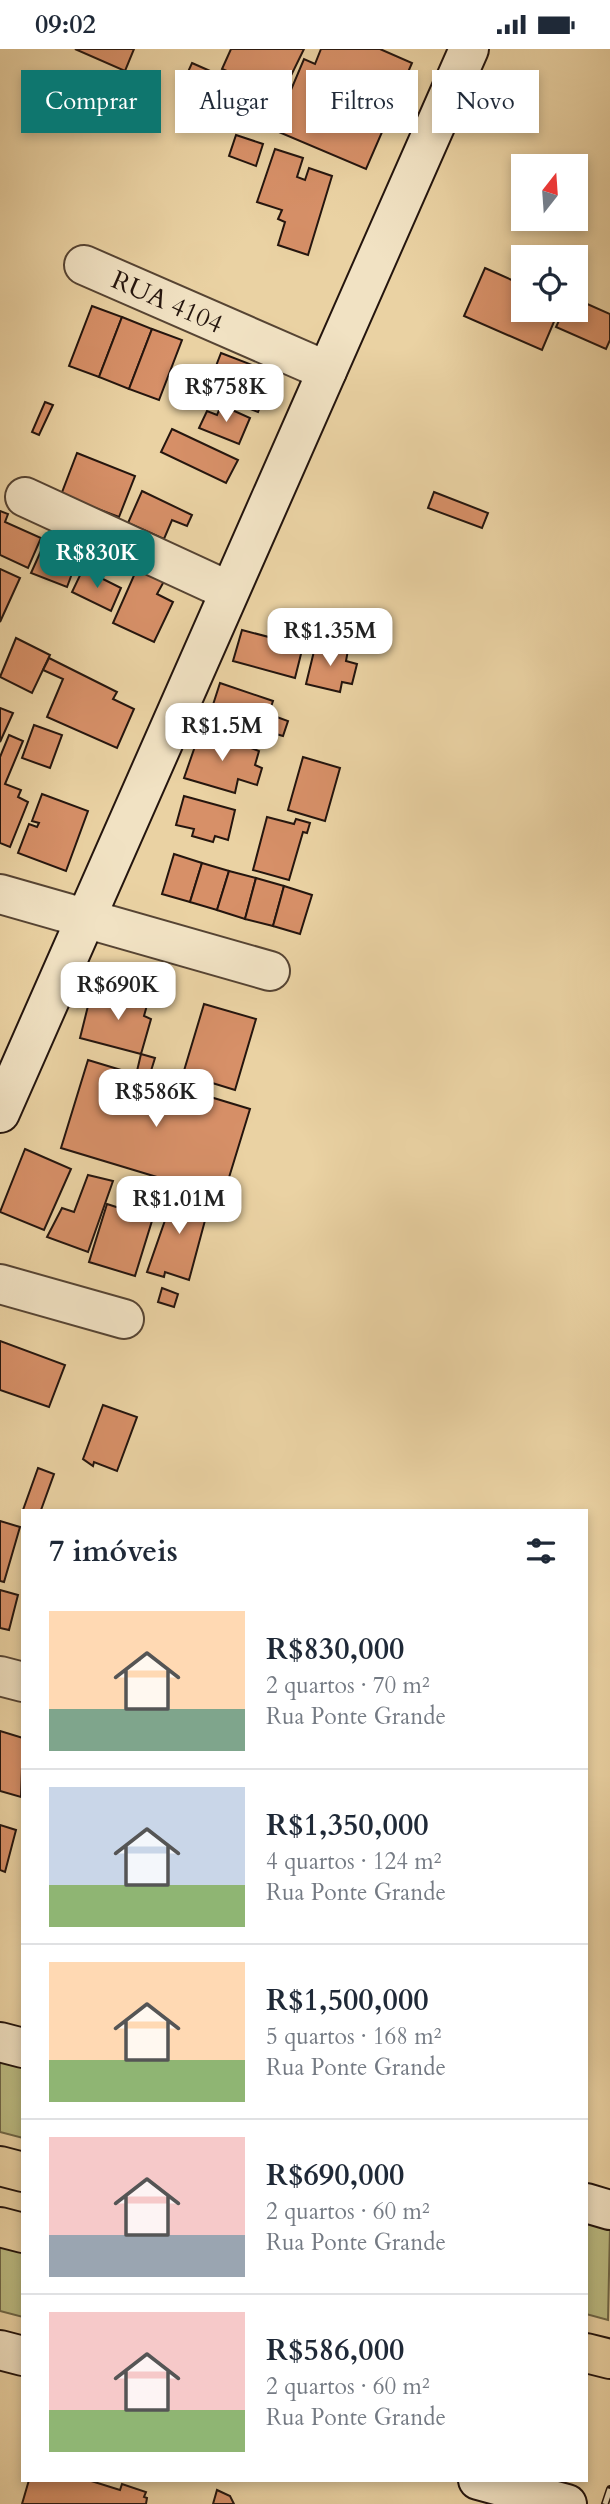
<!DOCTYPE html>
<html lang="pt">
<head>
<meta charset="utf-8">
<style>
	body { margin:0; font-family:Cardo,serif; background:#f2f2f3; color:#1f2937; height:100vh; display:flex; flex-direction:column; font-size:26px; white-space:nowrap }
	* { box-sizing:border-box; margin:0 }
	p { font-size:23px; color:#747a83 }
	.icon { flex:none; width:38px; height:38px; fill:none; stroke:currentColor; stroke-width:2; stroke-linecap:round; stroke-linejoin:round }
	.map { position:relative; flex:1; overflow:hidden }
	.drawer { position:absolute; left:21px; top:1460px; width:567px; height:973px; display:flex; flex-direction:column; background:#fff; border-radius:0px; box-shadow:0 4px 10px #0003 }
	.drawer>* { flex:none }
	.top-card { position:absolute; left:21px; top:21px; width:569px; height:63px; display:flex; gap:14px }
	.needle { width:46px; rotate:17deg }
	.fabs { position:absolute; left:511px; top:105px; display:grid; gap:14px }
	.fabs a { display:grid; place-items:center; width:77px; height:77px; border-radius:0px; background:#fff; box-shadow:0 4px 10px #0003; font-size:35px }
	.price { position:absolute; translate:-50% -60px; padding:0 16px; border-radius:14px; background:#fff; color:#222; font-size:23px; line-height:46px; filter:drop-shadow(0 2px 4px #0008) }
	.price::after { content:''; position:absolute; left:50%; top:42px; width:21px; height:16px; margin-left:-10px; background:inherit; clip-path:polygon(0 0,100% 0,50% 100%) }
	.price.current { background:#0f766e; color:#fff }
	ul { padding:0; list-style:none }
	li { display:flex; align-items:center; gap:21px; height:175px; padding:0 28px }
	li+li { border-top:2px solid #e0e1e3 }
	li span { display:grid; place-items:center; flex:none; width:196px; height:140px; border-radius:0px; color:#555 }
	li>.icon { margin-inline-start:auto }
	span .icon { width:84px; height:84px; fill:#fffc; stroke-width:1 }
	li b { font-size:30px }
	h2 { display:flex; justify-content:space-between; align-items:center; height:84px; padding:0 28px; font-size:30px }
	.chip { padding:0 24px; border-radius:0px; background:#fff; box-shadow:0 4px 10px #0003; font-size:24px; line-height:63px }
	.chip.current { background:#0f766e; color:#fff }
	.status { display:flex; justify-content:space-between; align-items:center; height:49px; padding:0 35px; background:#fff; direction:ltr }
	.status svg { height:19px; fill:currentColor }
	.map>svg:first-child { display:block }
	.green { fill:#bbbb82; stroke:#706848; stroke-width:2 }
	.building { fill:#d79068; stroke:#24150e; stroke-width:2 }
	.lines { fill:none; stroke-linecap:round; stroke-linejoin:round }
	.street-casing { stroke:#564433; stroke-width:42 }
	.secondary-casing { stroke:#24150e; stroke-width:42 }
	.highway-casing { stroke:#24150e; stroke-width:42 }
	.street { stroke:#f1e2c3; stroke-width:38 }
	.secondary { stroke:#f1e2c3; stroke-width:38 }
	.highway { stroke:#ead2a3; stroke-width:38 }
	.rail-casing { stroke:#24150e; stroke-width:8 }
	.rail { stroke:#f1e2c3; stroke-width:5; stroke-dasharray:16; stroke-linecap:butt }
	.labels { text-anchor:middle; stroke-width:5; stroke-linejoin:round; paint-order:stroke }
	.street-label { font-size:26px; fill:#24150e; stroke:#f1e2c3 }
</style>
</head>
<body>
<div class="status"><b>09:02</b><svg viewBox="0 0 49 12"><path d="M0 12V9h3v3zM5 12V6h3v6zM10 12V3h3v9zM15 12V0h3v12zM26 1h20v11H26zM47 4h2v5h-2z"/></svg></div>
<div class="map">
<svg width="610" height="2455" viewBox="0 0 610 2455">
	<rect width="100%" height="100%" fill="#ead2a3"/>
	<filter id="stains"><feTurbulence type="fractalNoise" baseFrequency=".00286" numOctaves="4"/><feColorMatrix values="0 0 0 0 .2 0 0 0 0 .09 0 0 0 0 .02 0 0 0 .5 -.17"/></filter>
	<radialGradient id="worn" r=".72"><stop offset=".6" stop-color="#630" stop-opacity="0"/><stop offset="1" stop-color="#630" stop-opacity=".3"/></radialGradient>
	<g class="green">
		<path d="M0 2012 23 2018V2089L0 2083Z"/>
		<path d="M586 2172 610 2179 608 2271 586 2265Z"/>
		<path d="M0 2196 23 2203V2268L0 2262Z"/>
	</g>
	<g class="building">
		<path d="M75 0H134L125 22Z"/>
		<path d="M231 0H304L282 45 222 20Z"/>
		<path d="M321 0H380L412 14 366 120 274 81 304 10 315 15Z"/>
		<path d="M192 14 233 32 227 45 240 50 232 68 178 45Z"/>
		<path d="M236 86 263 95 256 117 229 107Z"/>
		<path d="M275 100 303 109 297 128 305 131 309 119 332 127 308 206 278 196 285 173 278 170 282 161 257 153Z"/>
		<path d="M485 219 523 236V261H559L542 301 464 267Z"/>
		<path d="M576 250 610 265V291L606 300 556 278 564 261H576Z"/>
		<path d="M92 257 122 268 99 328 69 317Z"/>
		<path d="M122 268 152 280 129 340 99 328Z"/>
		<path d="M152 280 182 291 159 351 129 340Z"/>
		<path d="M221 304 273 324 258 363 206 343Z"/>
		<path d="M45 353 53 356 39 386 32 383Z"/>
		<path d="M221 356 250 369 239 395 199 379 207 362 217 366Z"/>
		<path d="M172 380 238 411 226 434 161 403Z"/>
		<path d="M77 404 135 427 119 468 61 446Z"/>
		<path d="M142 442 192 466 187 477 172 471 164 490 128 474Z"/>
		<path d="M434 443 488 464 482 479 428 459Z"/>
		<path d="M0 462 8 465 5 473 41 489 28 519 0 506Z"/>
		<path d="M49 484 60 489 62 485 83 495 67 538 31 524Z"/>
		<path d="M134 512 168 525 157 545 173 553 154 593 113 574 136 522 131 519Z"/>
		<path d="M0 520 20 529 0 573Z"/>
		<path d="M83 520 121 539 111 562 72 543Z"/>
		<path d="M242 581 303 597 295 629 233 612Z"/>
		<path d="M16 589 50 606 32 644 0 628Z"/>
		<path d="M316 594 348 601 346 612 357 615 352 635 342 633 340 643 306 635Z"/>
		<path d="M49 609 117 643 113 650 134 660 117 699 47 668 63 630 43 621Z"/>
		<path d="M220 634 273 652 263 682 210 665Z"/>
		<path d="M0 659 13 664 0 693Z"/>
		<path d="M274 667 288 672 283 687 269 683Z"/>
		<path d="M34 676 62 686 50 719 22 709Z"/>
		<path d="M201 680 259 702 255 716 262 719 257 736 238 730 235 744 184 729Z"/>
		<path d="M9 686 23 692 5 735 21 741 18 748 28 753 10 798 0 794V708Z"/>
		<path d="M303 708 340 719 325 772 288 761Z"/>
		<path d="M42 745 88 762 66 822 18 804 29 775 37 778 39 774 32 772Z"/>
		<path d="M184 747 235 761 228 791 215 787 213 793 192 787 194 780 176 776Z"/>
		<path d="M267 768 294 775 296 770 310 774 307 784 303 783 289 831 253 821Z"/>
		<path d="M174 805 202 814 190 853 162 845Z"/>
		<path d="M202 814 229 822 217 861 190 853Z"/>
		<path d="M229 822 256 829 245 870 217 861Z"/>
		<path d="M256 829 284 837 273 877 245 870Z"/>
		<path d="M284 837 312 846 300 885 273 877Z"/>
		<path d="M109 939 149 949 144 967 151 970 141 1005 80 989 89 953 105 957Z"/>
		<path d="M204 955 256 970 235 1041 183 1025Z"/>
		<path d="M141 1005 155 1009 150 1025 137 1022Z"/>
		<path d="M88 1011 250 1060 223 1148 61 1099Z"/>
		<path d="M25 1100 71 1120 44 1181 0 1163Z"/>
		<path d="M88 1126 113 1132 88 1203 47 1188 62 1159 74 1163Z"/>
		<path d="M171 1138 198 1146 194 1160 207 1164 189 1231 165 1223 164 1228 147 1223 170 1157 166 1155Z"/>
		<path d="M107 1155 141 1166 144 1158 155 1162 135 1227 89 1213Z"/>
		<path d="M162 1239 178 1245 174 1258 158 1253Z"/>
		<path d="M0 1292 65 1316 49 1358 0 1341Z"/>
		<path d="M103 1356 137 1368 117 1422 94 1413 93 1417 83 1410Z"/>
		<path d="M38 1419 54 1425 41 1461H23Z"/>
		<path d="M0 1472 20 1478 4 1533 0 1532Z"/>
		<path d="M0 1541 18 1546 9 1581 0 1579Z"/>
		<path d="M0 1682 23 1689 21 1748 0 1742Z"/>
		<path d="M0 1776 16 1781 5 1823 0 1821Z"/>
		<path d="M29 2431H88L120 2441 122 2435 146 2443 144 2448 147 2449 146 2455H22Z"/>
		<path d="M217 2441 230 2447 234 2455H213Z"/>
	</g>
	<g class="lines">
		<defs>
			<g id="street">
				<path id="s1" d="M84 216 327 322"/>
				<path d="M25 448 229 542"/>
				<path d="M0 845 270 922"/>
				<path d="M0 1235 124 1270"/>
				<path d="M0 1627 23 1633"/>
			</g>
			<g id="secondary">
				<path d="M0 1064 469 0"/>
				<path d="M0 1993 23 1999"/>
				<path d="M586 2154 610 2161"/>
				<path d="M0 2301 23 2307"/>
				<path d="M478 2431 567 2455"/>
			</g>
			<g id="highway">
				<path d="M0 2117 23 2123"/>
				<path d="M0 2178 23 2184"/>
				<path d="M586 2304 610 2310"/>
			</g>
		</defs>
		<use href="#street" class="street-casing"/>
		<use href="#secondary" class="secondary-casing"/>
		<use href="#highway" class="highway-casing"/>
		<use href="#street" class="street"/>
		<use href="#secondary" class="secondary"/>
		<use href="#highway" class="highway"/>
		<defs>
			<path id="rail" d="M605 2455 610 2440"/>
		</defs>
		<use href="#rail" class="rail-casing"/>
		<use href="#rail" class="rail"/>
	</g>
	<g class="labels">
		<g class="street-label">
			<text dy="9" stroke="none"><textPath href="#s1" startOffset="91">RUA 4104</textPath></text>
		</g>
	</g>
	<rect width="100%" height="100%" filter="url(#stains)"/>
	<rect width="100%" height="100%" fill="url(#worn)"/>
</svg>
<div class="fabs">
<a><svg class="needle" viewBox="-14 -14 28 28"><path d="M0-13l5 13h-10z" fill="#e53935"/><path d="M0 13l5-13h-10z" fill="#747a83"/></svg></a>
<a><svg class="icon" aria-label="locate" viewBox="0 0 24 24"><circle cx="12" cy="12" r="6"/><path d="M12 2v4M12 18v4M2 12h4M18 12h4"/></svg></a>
</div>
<b class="price" style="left:226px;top:375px">R$758K</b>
<b class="price current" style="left:97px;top:541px">R$830K</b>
<b class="price" style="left:330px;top:619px">R$1.35M</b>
<b class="price" style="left:222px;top:714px">R$1.5M</b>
<b class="price" style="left:118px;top:973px">R$690K</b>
<b class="price" style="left:156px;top:1080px">R$586K</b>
<b class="price" style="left:179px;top:1187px">R$1.01M</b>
<div class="top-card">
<a class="chip current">Comprar</a>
<a class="chip">Alugar</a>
<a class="chip">Filtros</a>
<a class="chip">Novo</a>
</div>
<section class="drawer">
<h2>7 imóveis<svg class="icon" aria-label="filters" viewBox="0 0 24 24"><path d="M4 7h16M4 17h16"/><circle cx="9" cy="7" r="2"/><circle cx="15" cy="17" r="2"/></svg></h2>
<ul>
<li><span style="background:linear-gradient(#ffd9b3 70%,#7fa58c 0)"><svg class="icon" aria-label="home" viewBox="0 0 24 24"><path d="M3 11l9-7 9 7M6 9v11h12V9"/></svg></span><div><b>R$830,000</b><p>2 quartos · 70 m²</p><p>Rua Ponte Grande</p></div></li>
<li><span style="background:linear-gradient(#c9d6e8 70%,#8fb573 0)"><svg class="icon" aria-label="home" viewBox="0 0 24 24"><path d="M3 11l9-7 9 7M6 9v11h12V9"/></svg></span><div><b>R$1,350,000</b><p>4 quartos · 124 m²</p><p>Rua Ponte Grande</p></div></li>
<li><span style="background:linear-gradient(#ffd9b3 70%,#8fb573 0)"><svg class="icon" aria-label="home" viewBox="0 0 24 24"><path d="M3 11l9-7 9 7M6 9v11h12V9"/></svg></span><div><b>R$1,500,000</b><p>5 quartos · 168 m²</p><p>Rua Ponte Grande</p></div></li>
<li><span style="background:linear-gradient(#f6c9c9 70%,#9aa5b1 0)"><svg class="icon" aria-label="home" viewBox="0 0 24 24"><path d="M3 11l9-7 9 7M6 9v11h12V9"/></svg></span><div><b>R$690,000</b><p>2 quartos · 60 m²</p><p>Rua Ponte Grande</p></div></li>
<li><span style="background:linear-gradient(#f6c9c9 70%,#8fb573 0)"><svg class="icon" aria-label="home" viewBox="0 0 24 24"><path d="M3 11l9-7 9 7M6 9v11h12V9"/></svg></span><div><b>R$586,000</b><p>2 quartos · 60 m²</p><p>Rua Ponte Grande</p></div></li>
</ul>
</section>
</div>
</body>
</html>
